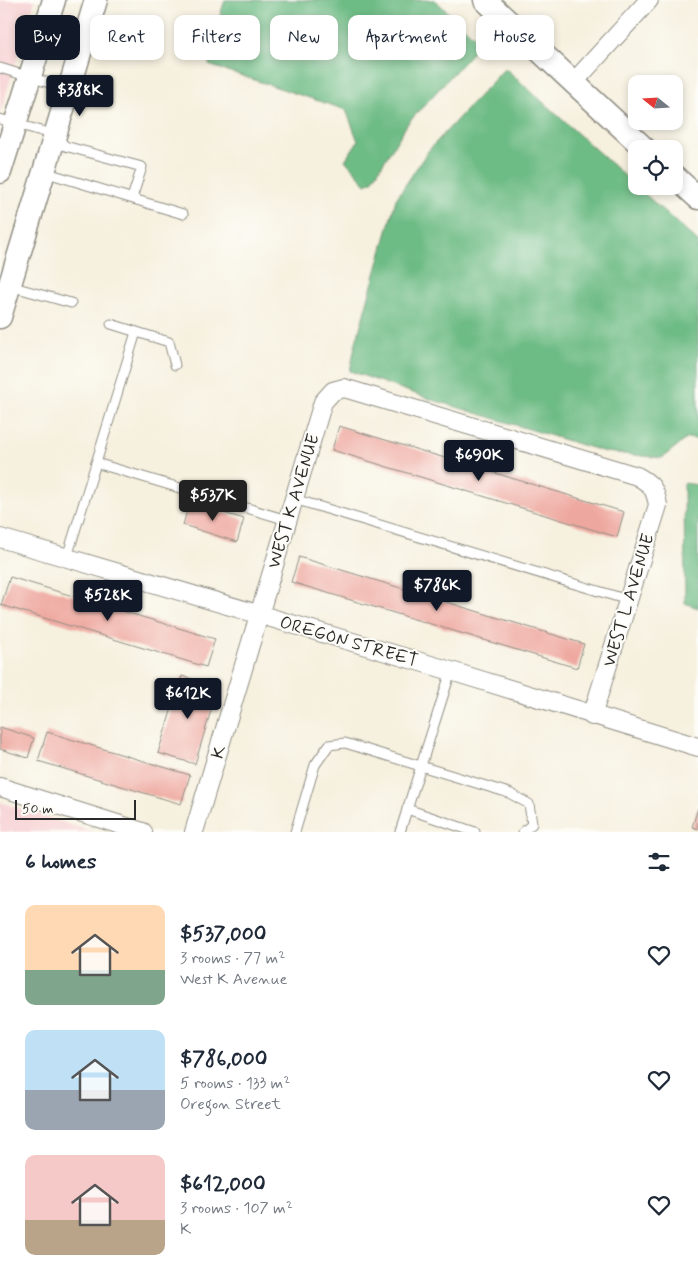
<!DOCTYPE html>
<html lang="en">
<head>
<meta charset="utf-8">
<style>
	body { margin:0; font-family:Mynerve,sans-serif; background:#f6f6f7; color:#1f2937; height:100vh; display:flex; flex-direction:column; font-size:19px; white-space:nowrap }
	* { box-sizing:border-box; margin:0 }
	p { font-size:16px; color:#747a83 }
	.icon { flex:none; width:28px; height:28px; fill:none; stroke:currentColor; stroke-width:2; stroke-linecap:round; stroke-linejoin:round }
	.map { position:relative; height:832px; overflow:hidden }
	.drawer { display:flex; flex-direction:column; background:#fff; flex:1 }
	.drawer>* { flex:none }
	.banner { position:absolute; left:15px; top:15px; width:669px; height:45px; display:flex; gap:10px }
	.needle { width:32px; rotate:288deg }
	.fabs { position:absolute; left:628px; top:75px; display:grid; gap:10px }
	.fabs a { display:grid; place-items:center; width:55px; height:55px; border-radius:10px; background:#fff; box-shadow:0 2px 8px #0003; font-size:25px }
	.scale { position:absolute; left:15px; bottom:12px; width:121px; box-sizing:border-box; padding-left:5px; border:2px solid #2b2b2b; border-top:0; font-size:14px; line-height:18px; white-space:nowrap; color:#2b2b2b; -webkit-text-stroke:4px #fdfcf7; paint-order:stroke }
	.price { position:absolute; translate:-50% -42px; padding:0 11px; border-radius:5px; background:#111827; color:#fff; font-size:16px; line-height:32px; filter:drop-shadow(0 1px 2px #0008) }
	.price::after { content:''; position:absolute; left:50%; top:30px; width:15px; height:11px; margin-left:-8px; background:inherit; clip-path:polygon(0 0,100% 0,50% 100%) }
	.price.selected { background:#222; color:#fff }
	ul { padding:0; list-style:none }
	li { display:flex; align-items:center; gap:15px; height:125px; padding:0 25px }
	li span { display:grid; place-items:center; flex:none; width:140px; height:100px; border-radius:10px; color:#555 }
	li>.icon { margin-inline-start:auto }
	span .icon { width:60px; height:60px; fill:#fffc; stroke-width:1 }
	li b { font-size:21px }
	h2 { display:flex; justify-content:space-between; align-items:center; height:60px; padding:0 25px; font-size:21px }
	.chip { padding:0 18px; border-radius:10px; background:#fff; box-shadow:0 2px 8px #0003; font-size:18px; line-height:45px }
	.chip.selected { background:#111827; color:#fff }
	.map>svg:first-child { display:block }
	.built { fill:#f7cfd2 }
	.forest { fill:#6ebc85; stroke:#4c7458 }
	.building { fill:#eea79f }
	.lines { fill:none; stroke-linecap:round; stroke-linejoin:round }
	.service-casing { stroke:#908e84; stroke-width:11 }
	.minor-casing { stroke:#908e84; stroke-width:20 }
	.tertiary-casing { stroke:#908e84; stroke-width:25 }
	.service { stroke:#fff; stroke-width:9 }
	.minor { stroke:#fff; stroke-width:18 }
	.tertiary { stroke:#fff; stroke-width:22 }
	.labels { text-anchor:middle; stroke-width:4; stroke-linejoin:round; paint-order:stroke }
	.street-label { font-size:18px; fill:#2b2b2b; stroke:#fdfcf7 }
</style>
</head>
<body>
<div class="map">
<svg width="698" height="832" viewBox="0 0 698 832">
	<rect width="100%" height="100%" fill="#fdfcf7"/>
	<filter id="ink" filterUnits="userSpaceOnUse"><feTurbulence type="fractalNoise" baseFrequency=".02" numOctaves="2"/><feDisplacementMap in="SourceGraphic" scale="10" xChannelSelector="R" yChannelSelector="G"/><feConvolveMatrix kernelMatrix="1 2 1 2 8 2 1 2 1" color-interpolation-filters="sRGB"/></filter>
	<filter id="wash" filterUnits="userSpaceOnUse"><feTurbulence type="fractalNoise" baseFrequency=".0096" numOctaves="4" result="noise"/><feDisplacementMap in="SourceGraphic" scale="20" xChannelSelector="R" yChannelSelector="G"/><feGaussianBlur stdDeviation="1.12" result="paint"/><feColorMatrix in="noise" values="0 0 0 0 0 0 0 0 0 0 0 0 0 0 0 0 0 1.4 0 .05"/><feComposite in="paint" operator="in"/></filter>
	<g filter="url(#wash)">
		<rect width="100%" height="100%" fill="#f6f0de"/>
		<g class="built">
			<path d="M0 0H35L0 114Z"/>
			<path d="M0 802 93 832H0Z"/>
		</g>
		<g class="forest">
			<path d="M225 0H435L481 43 408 123 372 181 366 184 345 160 358 141 346 110 209 65 210 46Z"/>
			<path d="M505 68 698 242V439L687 438 662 458 605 452 433 400 350 371 355 346 396 199 428 151Z"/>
			<path d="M684 483 698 485V608L685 603Z"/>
		</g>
		<g id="blocks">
			<g class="building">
				<path d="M339 426 624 512 617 537 332 450Z"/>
				<path d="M189 503 244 519 237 542 183 525Z"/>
				<path d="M299 557 584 644 577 668 291 582Z"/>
				<path d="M10 577 215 639 206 667 1 605Z"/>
				<path d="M182 676 218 687 195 764 158 753Z"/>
				<path d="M0 727 34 738 28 758 0 749Z"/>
				<path d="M47 732 190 775 181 804 38 761Z"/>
				<path d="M698 808V829L692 827Z"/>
			</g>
		</g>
	</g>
	<g filter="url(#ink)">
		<use href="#blocks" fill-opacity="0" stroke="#908e84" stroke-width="1"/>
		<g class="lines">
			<defs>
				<g id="service">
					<path d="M0 68 69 89"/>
					<path d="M0 119 55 135 65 146 142 167 132 198"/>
					<path d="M44 172 183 214"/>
					<path d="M10 286 71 303"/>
					<path d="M111 324 169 342 175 365"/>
					<path d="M96 463 136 332"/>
					<path d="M294 499 628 600"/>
					<path d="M67 557 96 463 287 520"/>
					<path d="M407 809 475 832"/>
					<path d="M295 832 315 765 329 745 345 743 509 793 529 804 532 824 523 832"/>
					<path d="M400 832 451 671"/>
				</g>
				<g id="minor">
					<path d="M574 82 649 0"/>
					<path d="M0 538 451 671 698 747"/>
					<path d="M0 787 143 832"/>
					<path d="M194 832 323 402 333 391 344 388 637 476C651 484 655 488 658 505L592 716"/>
				</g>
				<g id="tertiary">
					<path d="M485 0 645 149"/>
					<path d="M0 172 54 0"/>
					<path d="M674 176 698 198"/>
					<path d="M0 317 96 0"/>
				</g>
			</defs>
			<use href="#service" class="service-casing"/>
			<use href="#minor" class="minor-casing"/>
			<use href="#tertiary" class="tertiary-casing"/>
			<use href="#service" class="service"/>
			<use href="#minor" class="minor"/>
			<use href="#tertiary" class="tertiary"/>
		</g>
	</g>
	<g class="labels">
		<g class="street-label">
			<text transform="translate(293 501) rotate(-73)" y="6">WEST K AVENUE</text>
			<text transform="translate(628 600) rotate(-73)" y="6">WEST L AVENUE</text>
			<text transform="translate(349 641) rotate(16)" y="6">OREGON STREET</text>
			<text transform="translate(218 752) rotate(-73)" y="6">K</text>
		</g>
	</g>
</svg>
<div class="fabs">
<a><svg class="needle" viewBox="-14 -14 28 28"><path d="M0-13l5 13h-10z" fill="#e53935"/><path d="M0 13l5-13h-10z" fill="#747a83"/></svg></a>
<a><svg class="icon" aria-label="locate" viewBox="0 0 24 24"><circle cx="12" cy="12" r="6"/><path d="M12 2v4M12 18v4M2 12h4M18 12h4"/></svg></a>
</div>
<div class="scale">50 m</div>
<b class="price" style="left:80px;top:117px">$388K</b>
<b class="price" style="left:479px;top:482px">$690K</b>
<b class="price selected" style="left:213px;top:522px">$537K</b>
<b class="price" style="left:437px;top:612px">$786K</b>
<b class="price" style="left:108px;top:622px">$528K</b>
<b class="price" style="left:188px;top:720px">$612K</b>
<div class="banner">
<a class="chip selected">Buy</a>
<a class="chip">Rent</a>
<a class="chip">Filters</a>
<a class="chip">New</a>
<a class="chip">Apartment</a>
<a class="chip">House</a>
</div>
</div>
<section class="drawer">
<h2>6 homes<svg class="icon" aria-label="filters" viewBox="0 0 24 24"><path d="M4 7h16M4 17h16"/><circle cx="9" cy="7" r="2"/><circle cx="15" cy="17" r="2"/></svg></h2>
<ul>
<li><span style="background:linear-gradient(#ffd9b3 65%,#7fa58c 0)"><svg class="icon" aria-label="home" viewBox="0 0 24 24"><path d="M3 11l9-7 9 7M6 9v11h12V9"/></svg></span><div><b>$537,000</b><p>3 rooms · 77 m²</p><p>West K Avenue</p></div><svg class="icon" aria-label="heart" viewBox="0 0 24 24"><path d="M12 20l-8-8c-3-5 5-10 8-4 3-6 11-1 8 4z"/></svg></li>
<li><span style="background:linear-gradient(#bfe0f5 60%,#9aa5b1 0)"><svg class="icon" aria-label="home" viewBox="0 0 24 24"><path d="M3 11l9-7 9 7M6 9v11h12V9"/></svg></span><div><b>$786,000</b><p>5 rooms · 133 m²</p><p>Oregon Street</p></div><svg class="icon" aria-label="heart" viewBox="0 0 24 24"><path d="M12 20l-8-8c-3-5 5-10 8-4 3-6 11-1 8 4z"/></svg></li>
<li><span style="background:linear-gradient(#f6c9c9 65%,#b9a48a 0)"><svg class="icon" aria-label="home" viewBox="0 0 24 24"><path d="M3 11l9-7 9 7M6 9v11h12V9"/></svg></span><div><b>$612,000</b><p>3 rooms · 107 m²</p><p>K</p></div><svg class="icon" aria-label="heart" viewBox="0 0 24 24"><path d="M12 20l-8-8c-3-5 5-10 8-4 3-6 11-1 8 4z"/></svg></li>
</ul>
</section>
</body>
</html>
